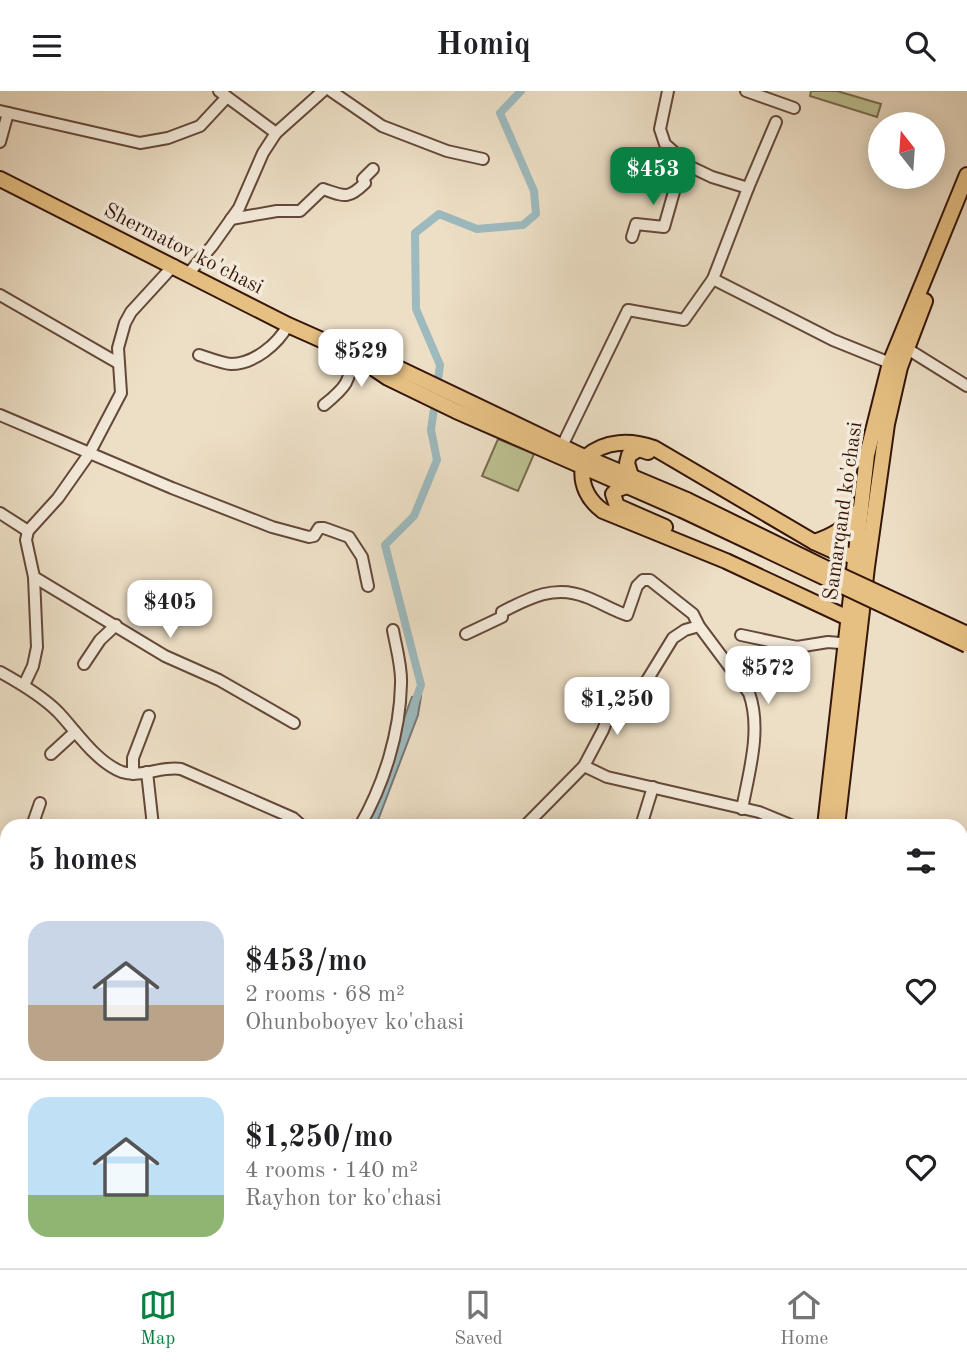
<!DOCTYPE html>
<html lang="en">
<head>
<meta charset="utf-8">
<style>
	body { margin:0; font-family:"Old Standard TT",serif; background:#f2f2f2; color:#202124; height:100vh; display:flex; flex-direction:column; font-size:26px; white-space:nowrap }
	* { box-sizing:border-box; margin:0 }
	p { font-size:23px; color:#757577 }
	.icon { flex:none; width:38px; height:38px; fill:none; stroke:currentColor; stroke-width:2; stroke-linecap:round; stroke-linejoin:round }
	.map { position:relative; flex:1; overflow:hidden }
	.sheet { position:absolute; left:0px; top:728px; width:968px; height:450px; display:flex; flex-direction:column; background:#fff; border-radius:21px 21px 0 0; box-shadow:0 4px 18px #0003 }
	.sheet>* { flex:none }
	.needle { width:46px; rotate:343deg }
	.tools { position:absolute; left:868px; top:21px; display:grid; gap:14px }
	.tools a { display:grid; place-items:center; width:77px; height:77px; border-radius:50%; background:#fff; box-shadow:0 4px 18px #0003; font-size:35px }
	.price { position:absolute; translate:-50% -60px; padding:0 16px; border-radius:14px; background:#fff; color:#222; font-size:23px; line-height:46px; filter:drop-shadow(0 2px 4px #0008) }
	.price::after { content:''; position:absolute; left:50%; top:42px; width:21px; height:16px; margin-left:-10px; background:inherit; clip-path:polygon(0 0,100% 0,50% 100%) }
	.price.selected { background:#0b8043; color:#fff }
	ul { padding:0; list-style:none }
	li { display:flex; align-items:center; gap:21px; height:175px; padding:0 28px }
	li+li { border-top:2px solid #e0e0e0 }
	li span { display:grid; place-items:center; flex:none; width:196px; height:140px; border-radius:21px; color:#555 }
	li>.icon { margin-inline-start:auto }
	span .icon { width:84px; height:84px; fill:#fffc; stroke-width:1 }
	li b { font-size:30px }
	h2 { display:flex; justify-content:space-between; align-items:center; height:84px; padding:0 28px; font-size:30px }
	header { display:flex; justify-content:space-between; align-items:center; height:91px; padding:0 28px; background:#fff; font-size:32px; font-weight:800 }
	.menu { display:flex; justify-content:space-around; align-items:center; height:98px; border-top:2px solid #e0e0e0; background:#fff; font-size:19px; color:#757577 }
	.menu a { display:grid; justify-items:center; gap:4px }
	.menu .selected { color:#0b8043 }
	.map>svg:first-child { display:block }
	.green { fill:#bcc192; stroke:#796c4e; stroke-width:2 }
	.water { fill:#9dbabe; stroke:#747876; stroke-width:2 }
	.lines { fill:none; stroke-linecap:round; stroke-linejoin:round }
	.canal { stroke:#9dbabe; stroke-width:8 }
	.minor-casing { stroke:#644839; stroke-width:14 }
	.major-casing { stroke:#36160a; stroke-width:18 }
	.minor { stroke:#f3eada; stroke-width:10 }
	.major { stroke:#e6c083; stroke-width:14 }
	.major-bridge-casing { stroke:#36160a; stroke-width:18; stroke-linecap:butt }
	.major-bridge { stroke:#e6c083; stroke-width:14 }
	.labels { text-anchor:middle; stroke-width:7; stroke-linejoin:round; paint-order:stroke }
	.street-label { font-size:21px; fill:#36160a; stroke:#f3eada }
</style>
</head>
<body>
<header><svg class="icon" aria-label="menu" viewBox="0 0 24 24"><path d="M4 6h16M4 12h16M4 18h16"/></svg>Homiq<svg class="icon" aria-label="search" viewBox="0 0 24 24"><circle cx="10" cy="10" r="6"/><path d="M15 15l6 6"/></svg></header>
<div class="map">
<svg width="967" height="1177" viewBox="0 0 967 1177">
	<rect width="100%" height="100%" fill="#eddfc6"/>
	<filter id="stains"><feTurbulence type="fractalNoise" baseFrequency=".00286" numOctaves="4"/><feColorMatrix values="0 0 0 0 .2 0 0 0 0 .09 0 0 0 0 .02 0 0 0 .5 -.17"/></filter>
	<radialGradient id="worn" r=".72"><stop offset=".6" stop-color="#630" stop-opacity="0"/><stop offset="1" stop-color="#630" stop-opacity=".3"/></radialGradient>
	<g class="green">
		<path d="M811 0H837L881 13 877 26 810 5Z"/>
		<path d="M498 348 534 363 518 400 482 385Z"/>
	</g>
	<path class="water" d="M421 605 418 624 378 729 374 735H364L412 606Z"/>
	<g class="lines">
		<g class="canal">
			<path d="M414 614 421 594 385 454 414 425 437 369 431 339 440 274 416 218 415 142 439 123 477 138 523 134 536 123 534 100 500 22 521 0"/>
			<path d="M0 1142 7 1132"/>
		</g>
		<defs>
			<g id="minor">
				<path d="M219 0 276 42"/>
				<path d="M331 0 382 35 447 60 483 68"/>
				<path d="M668 0 660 38 665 53 691 76 712 86 748 97 713 188"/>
				<path d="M746 0 794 17"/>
				<path d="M0 20 140 52 168 47 200 35 226 7"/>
				<path d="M0 51 8 22"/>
				<path d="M748 97 776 31"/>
				<path d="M231 128 277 120H300L323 98C344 105 348 109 365 92L363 88 373 78"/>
				<path d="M632 146 636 133 664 136 683 69"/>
				<path d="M188 183 212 155 239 117 263 62 276 42 323 0"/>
				<path d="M0 204 118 272"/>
				<path d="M906 257 967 295"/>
				<path d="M199 264C209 267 221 272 231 273 254 273 278 253 288 234"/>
				<path d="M324 314C345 297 352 290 351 262"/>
				<path d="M0 324 172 397 272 436 309 446 314 445 319 437H324L349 446 362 466 368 495"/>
				<path d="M562 355 628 219 684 229 713 188 833 249 890 272"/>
				<path d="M0 422 28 440"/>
				<path d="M34 486 165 565 219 589 294 632"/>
				<path d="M466 543 502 526V521C529 507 555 493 586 506 600 511 612 519 627 524L637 495 643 489H650L693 523 699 535 749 602C762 638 749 681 742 718"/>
				<path d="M741 544 797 556 828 551 852 553"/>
				<path d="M84 573 100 549 116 534"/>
				<path d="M0 581C20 592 42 605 58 621 77 641 96 671 122 681 142 687 161 675 181 678L293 727 302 735"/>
				<path d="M24 594 33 575 37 556 34 486 26 449 28 440 58 407 89 363 121 302 118 257 125 232 131 221 174 174"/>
				<path d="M51 663 75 641"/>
				<path d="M584 675 607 686 759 721 793 735"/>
				<path d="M147 681 153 735"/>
				<path d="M133 683V667L149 625"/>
				<path d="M32 735 40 712"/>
				<path d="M360 735C384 693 400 642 401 593 402 576 396 556 393 539"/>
				<path d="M525 735 584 675 603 639 618 600 638 604 673 547 685 539 699 535"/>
				<path d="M641 735 653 696"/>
				<path d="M0 800 7 798"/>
				<path d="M0 832 7 834"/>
				<path d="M7 872 2 889 7 906"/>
				<path d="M0 968 7 962"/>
				<path d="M313 1171 321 1177"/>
				<path d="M337 1177 339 1171"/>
				<path d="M445 1177 447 1171"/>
				<path d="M564 1177 569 1171"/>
			</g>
			<g id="major">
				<path d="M0 88 288 234 351 262 388 287 456 320 682 419"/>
				<path d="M365 266 394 275 580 364 687 409"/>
				<path d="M586 366C605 349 631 349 654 357L814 451 834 460 863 468"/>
				<path d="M583 375C580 393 588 409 603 420L726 470 848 527 855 528"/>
				<path d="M631 385 627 372 629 364 639 358 648 361"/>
				<path d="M627 395 618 398 613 403 617 415 665 436"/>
				<path d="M814 451C833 445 851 434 861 417"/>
				<path d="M825 735 867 364 890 272 967 84"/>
				<path d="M837 735 867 476 887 333 900 276 925 210"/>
				<path d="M697 1177 700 1171"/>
				<path d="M708 1177 711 1171"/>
			</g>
		</defs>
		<use href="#minor" class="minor-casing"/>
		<use href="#major" class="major-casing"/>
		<use href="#minor" class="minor"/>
		<use href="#major" class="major"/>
		<defs>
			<g id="major-bridge">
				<path d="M687 409 842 485 967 543"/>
				<path d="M682 419 967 554"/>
			</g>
		</defs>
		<use href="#major-bridge" class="major-bridge-casing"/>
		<use href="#major-bridge" class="major-bridge"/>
	</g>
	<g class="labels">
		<g class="street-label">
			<text transform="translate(184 157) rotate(27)" y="7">Shermatov ko'chasi</text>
			<text transform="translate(842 420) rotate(-82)" y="7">Samarqand ko'chasi</text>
		</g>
	</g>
	<rect width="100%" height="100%" filter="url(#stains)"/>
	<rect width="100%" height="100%" fill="url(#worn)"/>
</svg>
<div class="tools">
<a><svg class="needle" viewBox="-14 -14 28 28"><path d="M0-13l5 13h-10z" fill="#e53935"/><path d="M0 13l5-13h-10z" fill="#757577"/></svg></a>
</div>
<b class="price selected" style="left:653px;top:116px">$453</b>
<b class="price" style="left:361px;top:298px">$529</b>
<b class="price" style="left:170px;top:549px">$405</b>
<b class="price" style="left:768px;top:615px">$572</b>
<b class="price" style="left:617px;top:646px">$1,250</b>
<section class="sheet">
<h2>5 homes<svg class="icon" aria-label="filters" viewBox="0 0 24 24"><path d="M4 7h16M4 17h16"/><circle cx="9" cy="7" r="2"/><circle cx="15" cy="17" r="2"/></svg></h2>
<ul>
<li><span style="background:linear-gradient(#c9d6e8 60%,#b9a48a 0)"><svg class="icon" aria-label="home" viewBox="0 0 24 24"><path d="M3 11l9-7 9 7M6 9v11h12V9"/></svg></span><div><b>$453/mo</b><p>2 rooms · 68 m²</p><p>Ohunboboyev ko'chasi</p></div><svg class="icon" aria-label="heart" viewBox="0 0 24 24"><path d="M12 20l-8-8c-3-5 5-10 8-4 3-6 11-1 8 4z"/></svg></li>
<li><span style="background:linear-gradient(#bfe0f5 70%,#8fb573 0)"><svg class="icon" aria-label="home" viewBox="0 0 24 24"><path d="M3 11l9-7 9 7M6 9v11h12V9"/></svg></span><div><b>$1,250/mo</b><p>4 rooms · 140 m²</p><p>Rayhon tor ko'chasi</p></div><svg class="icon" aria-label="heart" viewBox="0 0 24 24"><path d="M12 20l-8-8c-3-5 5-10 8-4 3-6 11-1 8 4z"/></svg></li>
</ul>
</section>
</div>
<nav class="menu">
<a class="selected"><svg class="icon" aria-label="map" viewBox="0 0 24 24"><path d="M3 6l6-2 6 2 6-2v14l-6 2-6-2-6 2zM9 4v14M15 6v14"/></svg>Map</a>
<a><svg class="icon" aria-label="saved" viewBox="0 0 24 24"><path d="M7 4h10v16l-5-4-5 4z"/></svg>Saved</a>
<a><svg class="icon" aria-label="home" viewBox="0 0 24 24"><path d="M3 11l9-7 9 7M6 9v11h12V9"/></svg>Home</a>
</nav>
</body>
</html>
